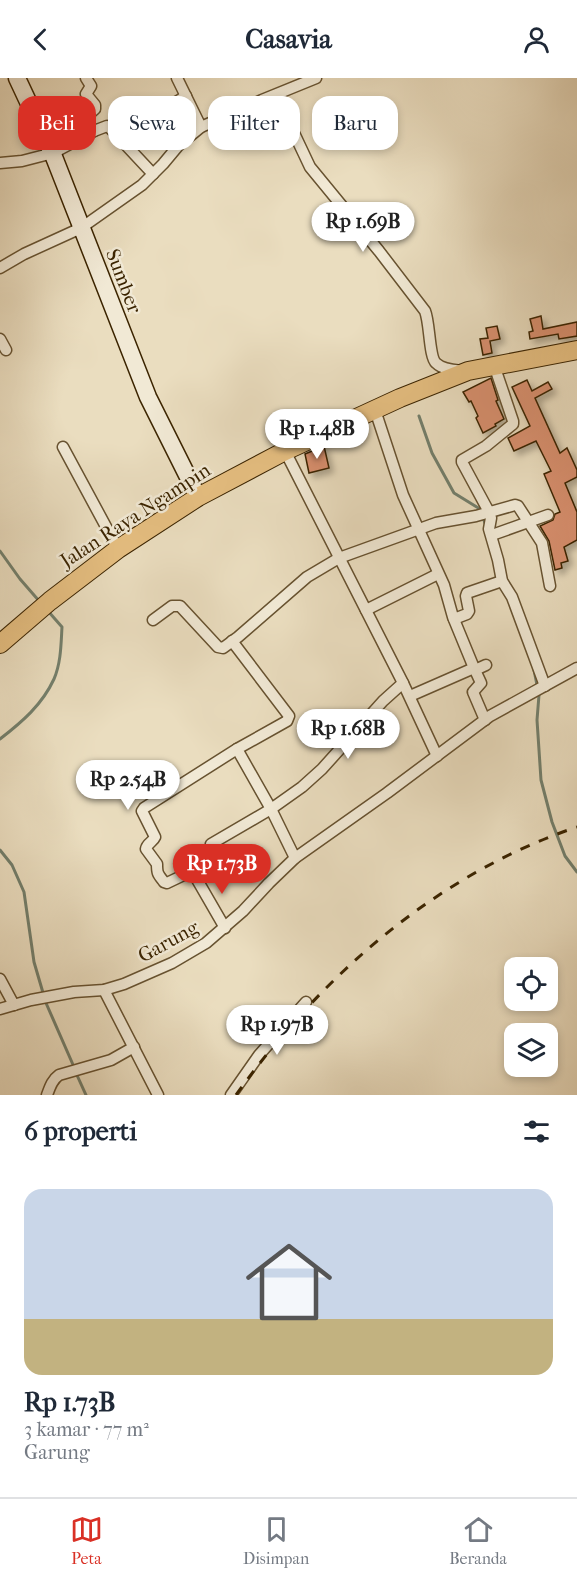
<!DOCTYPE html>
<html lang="id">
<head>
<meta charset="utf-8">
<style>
	body { margin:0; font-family:"IM FELL French Canon",serif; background:#f2f2f3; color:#1f2937; height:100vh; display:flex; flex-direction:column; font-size:22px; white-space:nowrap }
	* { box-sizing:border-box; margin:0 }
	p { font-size:20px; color:#747a83 }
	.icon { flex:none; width:33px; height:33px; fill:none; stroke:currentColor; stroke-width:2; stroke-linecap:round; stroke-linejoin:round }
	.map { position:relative; height:1017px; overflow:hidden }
	.sheet { display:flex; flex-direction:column; background:#fff; flex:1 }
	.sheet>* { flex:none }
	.hud { position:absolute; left:18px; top:18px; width:542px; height:54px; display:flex; gap:12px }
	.tools { position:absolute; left:504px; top:879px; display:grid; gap:12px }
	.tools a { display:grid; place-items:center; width:54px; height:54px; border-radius:12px; background:#fff; box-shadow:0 3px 9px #0003; font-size:30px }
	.price { position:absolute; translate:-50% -51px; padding:0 14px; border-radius:21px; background:#fff; color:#222; font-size:20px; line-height:39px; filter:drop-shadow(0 2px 3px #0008) }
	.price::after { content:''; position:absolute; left:50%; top:36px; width:18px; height:14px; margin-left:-9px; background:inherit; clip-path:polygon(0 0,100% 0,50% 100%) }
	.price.on { background:#d93025; color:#fff }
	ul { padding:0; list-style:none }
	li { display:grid; align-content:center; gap:12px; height:318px; padding:0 24px }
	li+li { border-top:2px solid #e0e1e3 }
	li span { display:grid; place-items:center; height:186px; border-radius:18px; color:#555 }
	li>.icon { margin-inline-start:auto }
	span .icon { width:108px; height:108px; fill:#fffc; stroke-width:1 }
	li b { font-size:26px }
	h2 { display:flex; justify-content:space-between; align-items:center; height:72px; padding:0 24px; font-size:26px }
	.chip { padding:0 21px; border-radius:18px; background:#fff; box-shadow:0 3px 9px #0003; font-size:21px; line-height:54px }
	.chip.on { background:#d93025; color:#fff }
	header { display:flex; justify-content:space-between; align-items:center; height:78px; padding:0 24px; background:#fff; font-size:27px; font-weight:700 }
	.dock { display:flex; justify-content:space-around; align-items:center; height:84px; border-top:2px solid #e0e1e3; background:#fff; font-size:16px; color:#747a83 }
	.dock a { display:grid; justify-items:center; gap:3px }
	.dock .on { color:#d93025 }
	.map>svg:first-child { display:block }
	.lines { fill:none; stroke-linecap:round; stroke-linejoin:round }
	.stream { stroke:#737f6c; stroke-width:3 }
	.building { fill:#d88f6e; stroke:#3b2400; stroke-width:1.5; filter:url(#shadow) }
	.street-casing { stroke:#675230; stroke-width:13 }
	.secondary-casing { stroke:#3b2400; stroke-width:19 }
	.primary-casing { stroke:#3b2400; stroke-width:20 }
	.street { stroke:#f1e9d5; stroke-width:10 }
	.secondary { stroke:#f1e9d5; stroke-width:16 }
	.primary { stroke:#e5be80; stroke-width:18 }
	.rail { stroke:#3b2400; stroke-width:3; stroke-dasharray:10 10; stroke-linecap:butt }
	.labels { text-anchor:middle; stroke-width:5; stroke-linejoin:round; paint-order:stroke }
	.street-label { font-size:20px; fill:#3b2400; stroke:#f1e9d5 }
</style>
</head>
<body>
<header><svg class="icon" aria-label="back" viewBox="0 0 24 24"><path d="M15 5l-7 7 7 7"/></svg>Casavia<svg class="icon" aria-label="person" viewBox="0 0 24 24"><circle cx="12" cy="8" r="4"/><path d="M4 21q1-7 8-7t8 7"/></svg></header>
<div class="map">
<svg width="577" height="1017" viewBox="0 0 577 1017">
	<defs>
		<filter id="shadow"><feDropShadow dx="4.5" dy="4.5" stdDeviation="3" flood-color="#0004"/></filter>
	</defs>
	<rect width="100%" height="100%" fill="#eaddbf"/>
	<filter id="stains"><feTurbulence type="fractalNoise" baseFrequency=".00333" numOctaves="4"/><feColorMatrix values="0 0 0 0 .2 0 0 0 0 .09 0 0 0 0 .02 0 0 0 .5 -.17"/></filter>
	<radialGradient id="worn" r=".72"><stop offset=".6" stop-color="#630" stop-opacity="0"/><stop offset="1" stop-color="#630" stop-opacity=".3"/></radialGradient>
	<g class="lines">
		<g class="stream">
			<path d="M419 338 432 375 454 415 480 431 486 448"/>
			<path d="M0 473 20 501 40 524"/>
			<path d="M534 592 539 617 537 642 541 702 552 744 565 778 577 794"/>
			<path d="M0 661C22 644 42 627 54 601 61 585 61 566 62 549L48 533"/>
			<path d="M0 772 12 787 24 814 34 884 46 925 74 989"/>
			<path d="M76 995 86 1017"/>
		</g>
	</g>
	<g class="building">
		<path d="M541 238 543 251 577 244V258L559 261 558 256 530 261 529 254 533 253 530 241Z"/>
		<path d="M497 248 500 261 490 263 492 275 483 277 480 261 488 260 486 250Z"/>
		<path d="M491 300 498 322 496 323 504 341 495 346 496 348 483 355 476 340 478 338 471 323 469 324 463 314Z"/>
		<path d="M527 302 532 313 548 304 552 311 535 320 560 375 567 370 577 392V399L565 405 577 434V462L564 469 568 483 561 485 562 490 555 492 549 463 540 448 553 442 555 436 560 434 544 396 551 393 536 363 514 373 508 360 530 348 512 309Z"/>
		<path d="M324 368 329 390 309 395 305 376Z"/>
	</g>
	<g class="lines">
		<defs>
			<g id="street">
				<path d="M177 0 201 49"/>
				<path d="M276 17 310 89 379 173 425 233C430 245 429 279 436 285 443 292 455 292 464 293"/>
				<path d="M94 53 107 48 109 49 153 96"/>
				<path d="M119 59 186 18"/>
				<path d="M0 85 22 83 53 75 94 53 85 42 86 39 95 31V27L86 16 91 8 86 0"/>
				<path d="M0 190 24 176 81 150 142 107 163 86 178 68 201 49 262 22 316 0"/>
				<path d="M0 261 6 272"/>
				<path d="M494 287 513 343V346L486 368 462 382V384L489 434 491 440 489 451 498 482 502 503 512 519 545 608"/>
				<path d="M375 332 403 417 444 507 453 539 474 590"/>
				<path d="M63 369 118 471"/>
				<path d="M285 373 403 605 437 678"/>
				<path d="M492 457 548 437"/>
				<path d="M366 532 438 496"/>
				<path d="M454 541 467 536 469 533 466 518 467 515 502 503"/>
				<path d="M153 542 172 528H180L218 569 223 570 238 559 307 499 339 480 436 445 476 438 515 427 518 428 542 465 550 508"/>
				<path d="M232 563 289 638 287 643 237 671 271 731 295 780"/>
				<path d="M475 592 481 605 473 614 485 642"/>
				<path d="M410 618 474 590 475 592 486 587"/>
				<path d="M211 766 271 731 302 709 322 691 383 623 403 605"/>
				<path d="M225 850 195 798 190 794 167 805 164 804C158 796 157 796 157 786L146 771C147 765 153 764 155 759L142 733 144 730 237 671"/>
				<path d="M0 901 14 927"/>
				<path d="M104 912 158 1017"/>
				<path d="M0 931 31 922 74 914 104 912 124 906 172 885 206 865 243 833 269 805 295 780 387 715 490 638 577 590"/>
				<path d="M47 1017C50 1009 52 1002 59 997L111 982 134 969"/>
				<path d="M231 1017 259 977 306 924"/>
			</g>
			<path id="secondary" d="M17 0 54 79 148 319 198 419"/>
			<path id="primary" d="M0 566 50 523 118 471 198 419 285 373 400 320 468 293 577 272"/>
		</defs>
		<use href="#street" class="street-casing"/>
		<use href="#secondary" class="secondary-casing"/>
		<use href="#primary" class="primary-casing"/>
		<use href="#street" class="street"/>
		<use href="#secondary" class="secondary"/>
		<use href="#primary" class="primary"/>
		<path class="rail" d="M236 1017C321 898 437 796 577 749"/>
	</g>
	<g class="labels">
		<g class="street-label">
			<text transform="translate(124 203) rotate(69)" y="7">Sumber</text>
			<text transform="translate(135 437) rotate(-33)" y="7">Jalan Raya Ngampin</text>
			<text transform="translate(168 863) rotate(-29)" y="7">Garung</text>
		</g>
	</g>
	<rect width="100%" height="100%" filter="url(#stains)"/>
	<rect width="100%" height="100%" fill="url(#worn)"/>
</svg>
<div class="tools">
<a><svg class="icon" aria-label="locate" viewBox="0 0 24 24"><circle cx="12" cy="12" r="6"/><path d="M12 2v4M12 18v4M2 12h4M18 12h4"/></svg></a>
<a><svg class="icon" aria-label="layers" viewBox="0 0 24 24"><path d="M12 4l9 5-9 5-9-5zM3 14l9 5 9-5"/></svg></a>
</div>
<b class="price" style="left:363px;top:175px">Rp 1.69B</b>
<b class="price" style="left:317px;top:382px">Rp 1.48B</b>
<b class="price" style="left:348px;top:682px">Rp 1.68B</b>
<b class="price" style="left:128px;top:733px">Rp 2.54B</b>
<b class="price on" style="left:222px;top:817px">Rp 1.73B</b>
<b class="price" style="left:277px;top:978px">Rp 1.97B</b>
<div class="hud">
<a class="chip on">Beli</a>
<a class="chip">Sewa</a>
<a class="chip">Filter</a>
<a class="chip">Baru</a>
</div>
</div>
<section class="sheet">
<h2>6 properti<svg class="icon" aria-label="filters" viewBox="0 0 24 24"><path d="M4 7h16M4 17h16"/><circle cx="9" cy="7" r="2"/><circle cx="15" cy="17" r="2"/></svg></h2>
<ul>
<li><span style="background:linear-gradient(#c9d6e8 70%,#c2b280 0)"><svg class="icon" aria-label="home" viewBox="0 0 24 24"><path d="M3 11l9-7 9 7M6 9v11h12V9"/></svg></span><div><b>Rp 1.73B</b><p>3 kamar · 77 m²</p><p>Garung</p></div></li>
</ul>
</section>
<nav class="dock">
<a class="on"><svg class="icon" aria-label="map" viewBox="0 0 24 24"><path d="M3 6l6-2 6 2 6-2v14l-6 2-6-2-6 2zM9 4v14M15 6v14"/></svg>Peta</a>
<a><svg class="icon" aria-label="saved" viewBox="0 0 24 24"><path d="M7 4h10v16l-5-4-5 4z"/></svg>Disimpan</a>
<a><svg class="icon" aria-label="home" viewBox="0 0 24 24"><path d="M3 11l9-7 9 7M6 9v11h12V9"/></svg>Beranda</a>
</nav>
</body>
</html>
